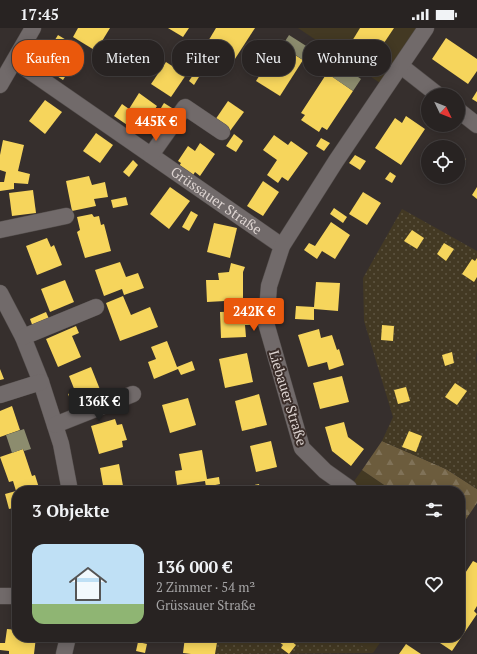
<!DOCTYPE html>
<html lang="de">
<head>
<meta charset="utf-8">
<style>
	body { margin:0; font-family:"PT Serif",serif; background:#342f2f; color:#f1f3f6; height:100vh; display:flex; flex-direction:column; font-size:15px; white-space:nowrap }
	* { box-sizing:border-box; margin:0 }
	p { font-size:13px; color:#a5a4a5 }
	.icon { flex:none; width:22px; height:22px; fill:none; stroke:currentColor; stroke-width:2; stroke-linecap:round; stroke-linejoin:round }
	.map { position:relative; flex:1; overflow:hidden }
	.panel { position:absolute; left:12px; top:458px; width:453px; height:156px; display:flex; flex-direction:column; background:#282322; border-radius:16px; box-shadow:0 2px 10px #0003,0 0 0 1px #444040 }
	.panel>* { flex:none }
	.hud { position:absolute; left:12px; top:12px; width:453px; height:36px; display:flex; gap:8px }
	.needle { width:26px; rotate:133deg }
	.fabs { position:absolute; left:421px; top:60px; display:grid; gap:8px }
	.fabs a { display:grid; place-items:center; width:44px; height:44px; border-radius:50%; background:#282322; box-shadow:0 2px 10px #0003,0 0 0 1px #444040; font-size:20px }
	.price { position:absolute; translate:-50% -34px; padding:0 9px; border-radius:4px; background:#ea580c; color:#fff; font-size:13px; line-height:26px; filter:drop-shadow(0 1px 2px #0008) }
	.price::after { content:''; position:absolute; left:50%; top:24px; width:12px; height:9px; margin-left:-6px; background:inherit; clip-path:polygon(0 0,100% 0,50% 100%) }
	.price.selected { background:#222; color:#fff }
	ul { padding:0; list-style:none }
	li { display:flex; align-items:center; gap:12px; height:100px; padding:0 20px }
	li+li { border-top:1px solid #444040 }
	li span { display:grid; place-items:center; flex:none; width:112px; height:80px; border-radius:12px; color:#555 }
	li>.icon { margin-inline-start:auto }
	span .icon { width:48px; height:48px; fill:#fffc; stroke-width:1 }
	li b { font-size:17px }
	h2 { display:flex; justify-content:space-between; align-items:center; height:48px; padding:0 20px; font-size:17px }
	.chip { padding:0 14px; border-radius:16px; background:#282322; box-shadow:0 2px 10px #0003,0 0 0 1px #444040; font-size:14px; line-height:36px }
	.chip.selected { background:#ea580c; color:#fff }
	.status { display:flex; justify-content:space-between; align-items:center; height:28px; padding:0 20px; background:#282322; direction:ltr }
	.status svg { height:11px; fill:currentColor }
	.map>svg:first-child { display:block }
	.grass { fill:#433923 }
	.forest { fill:url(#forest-firs) }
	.park { fill:url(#park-dots) }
	.homes { fill:#f6d55c }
	.industry { fill:#8c8c6e }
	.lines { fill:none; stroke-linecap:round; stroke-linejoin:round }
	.street-casing { stroke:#534d4b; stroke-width:17 }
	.street { stroke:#716a6a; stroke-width:16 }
	.labels { text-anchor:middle; stroke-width:4; stroke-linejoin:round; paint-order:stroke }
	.street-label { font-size:14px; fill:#dcd3d0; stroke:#3a2d29 }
</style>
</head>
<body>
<div class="status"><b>17:45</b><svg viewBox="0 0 49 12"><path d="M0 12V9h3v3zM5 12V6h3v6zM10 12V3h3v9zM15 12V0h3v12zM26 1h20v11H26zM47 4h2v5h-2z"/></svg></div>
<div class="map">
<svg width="477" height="626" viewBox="0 0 477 626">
	<defs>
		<pattern id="forest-firs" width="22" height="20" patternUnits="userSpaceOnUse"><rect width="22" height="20" fill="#6c5c3d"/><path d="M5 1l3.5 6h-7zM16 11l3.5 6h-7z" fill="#807258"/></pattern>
		<pattern id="park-dots" width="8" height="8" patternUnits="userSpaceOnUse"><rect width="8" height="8" fill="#433923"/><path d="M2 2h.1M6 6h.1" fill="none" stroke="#5e5542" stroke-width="1.8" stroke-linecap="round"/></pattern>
	</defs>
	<rect width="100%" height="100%" fill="#362f2d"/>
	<g class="grass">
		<path d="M298 0H426L386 59Z"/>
		<path d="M362 442 393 463H347Z"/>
		<path d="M348 609H384L373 625Z"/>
	</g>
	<path class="forest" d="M382 413 446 441 477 461V475L460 500V463H393L362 442Z"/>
	<g class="park">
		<path d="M402 181 477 223V322L476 332 477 336V461L446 441 382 413 393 389 364 293 363 250Z"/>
		<path d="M218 609H348L373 625 215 626Z"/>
	</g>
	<g class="homes">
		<path d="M78 0H110L96 23 73 9Z"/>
		<path d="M168 0H189L183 9Z"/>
		<path d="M216 0H255L231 37 204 20Z"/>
		<path d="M360 0H394L372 33 349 18Z"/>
		<path d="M58 7 73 16 68 24 77 30 63 52 43 39 57 17 53 15Z"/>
		<path d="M446 10 477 31V43L468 56 432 31Z"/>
		<path d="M279 17 303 32 280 68 256 53Z"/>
		<path d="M166 34 186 47 171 69 151 56Z"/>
		<path d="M197 41 202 44 194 57 189 53Z"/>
		<path d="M327 45 353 63 327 102 322 99 319 104 301 92 305 87 301 85Z"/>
		<path d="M477 63V74L472 71Z"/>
		<path d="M139 65 157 78 139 105 114 88 122 76 129 81Z"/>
		<path d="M45 72 62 84 45 106 29 93Z"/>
		<path d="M228 73 244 84 230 103 215 92Z"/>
		<path d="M164 75 172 80 164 93 156 88Z"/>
		<path d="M406 88 425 101 401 137 375 120 395 90 402 95Z"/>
		<path d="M96 105 113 117 100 135 83 123Z"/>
		<path d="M234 106 243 113 236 124 226 118Z"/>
		<path d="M274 107 288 117 291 113 308 125 288 153 282 149 278 155 267 147 277 132 263 122Z"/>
		<path d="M321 110 330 115 324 123 316 118Z"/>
		<path d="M3 112 24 117 18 143 30 146 28 156 14 155V161L0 163V154H4L6 144 0 142V127Z"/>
		<path d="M200 115 215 126 200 148 195 144 192 149 178 140 181 135 178 133 188 118 195 123Z"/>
		<path d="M458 125 466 131 458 142Z"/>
		<path d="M355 127 366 133 360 142 349 135Z"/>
		<path d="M133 132 138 137 129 149 123 144Z"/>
		<path d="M390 144 396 148 392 155 385 151Z"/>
		<path d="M89 148 92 157 105 154 108 169 94 171 96 178 72 183 66 153Z"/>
		<path d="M263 153 279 164 263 188 247 178Z"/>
		<path d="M170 159 190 173 169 201 150 186Z"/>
		<path d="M477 159V171L472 167Z"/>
		<path d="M33 162 36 185 12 188 9 165Z"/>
		<path d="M363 164 381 175 367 197 349 186Z"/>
		<path d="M126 169 128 177 113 180 111 172Z"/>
		<path d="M334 180 347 189 343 195 330 186Z"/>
		<path d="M191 183 198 187 189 203 182 199Z"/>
		<path d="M92 186 94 189 99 188 101 197 104 196 111 223 85 230 77 204 80 202 77 189Z"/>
		<path d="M331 194 350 207 335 231 322 223 317 231 304 222 309 215 315 218Z"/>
		<path d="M214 195 237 200 230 230 207 224Z"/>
		<path d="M412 202 424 210 417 221 404 213Z"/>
		<path d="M47 210 51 219 54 217 62 237 37 247 26 218Z"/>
		<path d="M444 215 454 221 446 233 437 226Z"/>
		<path d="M477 230V249L474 254 462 246 472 231 475 233Z"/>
		<path d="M120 234 126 249 138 245 144 260 124 267 122 261 104 268 95 242Z"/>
		<path d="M231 235 245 239 243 244V272L207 274 206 252H219L218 245 229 244Z"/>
		<path d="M65 252 74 274 50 284 41 261Z"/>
		<path d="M316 254 340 255 338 283 314 281V292L295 291 296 278 314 279Z"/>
		<path d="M123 268 131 287 150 279 158 299 120 313 106 275Z"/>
		<path d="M246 283 247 290H250L251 297H245L246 309 221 310 220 284Z"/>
		<path d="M46 284 50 293 33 299 30 291Z"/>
		<path d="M382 297 394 298 393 313 381 312Z"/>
		<path d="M76 298 79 305 72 308 81 329 58 339 46 311Z"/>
		<path d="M319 301 321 310 332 307 337 322 339 321 344 337 329 342 327 334 308 339 298 307Z"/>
		<path d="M167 313 177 339 192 333 195 342 181 347 178 341 154 351 148 334 156 331 151 319Z"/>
		<path d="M452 324 454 335 445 338 442 327Z"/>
		<path d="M247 325 253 354 225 360 219 331Z"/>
		<path d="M91 339 103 369 74 381 68 366 75 363 69 348Z"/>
		<path d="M0 341 4 351 0 352Z"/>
		<path d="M342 348 349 374 320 381 313 355Z"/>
		<path d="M455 355 467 363 457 377 445 369Z"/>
		<path d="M406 359 410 373 398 376 394 362Z"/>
		<path d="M259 366 267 397 242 403 235 373Z"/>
		<path d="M188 370 196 397 170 405 162 377Z"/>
		<path d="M12 378 20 402 0 409V383Z"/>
		<path d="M115 391 117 397 122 396 127 412 122 413 123 419 99 426 91 398Z"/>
		<path d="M344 394 348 409 364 421 351 438 332 423 325 399Z"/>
		<path d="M409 403 422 408 416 424 402 419Z"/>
		<path d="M271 413 277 439 256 444 250 418Z"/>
		<path d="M23 421 32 448 35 447 40 463H17V479L9 481 5 466 16 463 13 453 9 454 0 429Z"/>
		<path d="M202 422 207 451 219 449 220 456 206 459 205 453 177 457 175 443 182 442 179 426Z"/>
		<path d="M119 436 124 463H104L100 440Z"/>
		<path d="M259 456 260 461 275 458 277 463H246L245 459Z"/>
		<path d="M473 533 477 535V578L474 583 477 586 452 623 431 609H460V553Z"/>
		<path d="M7 601 17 602V609H36L34 626H9V623L0 622V615H5Z"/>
		<path d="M185 609H218L215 626H191L183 625Z"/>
		<path d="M281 609H286L296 617 289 626 281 620 283 617 278 613Z"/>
		<path d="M138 614 147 616 145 625 136 623Z"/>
		<path d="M406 616 421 626H399Z"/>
	</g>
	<g class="industry">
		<path d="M289 7 311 21 303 32 282 18Z"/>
		<path d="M339 36 361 51 353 63 331 48Z"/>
		<path d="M24 401 31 421 24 423 23 421 12 425 6 407Z"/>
	</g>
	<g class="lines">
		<defs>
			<g id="street">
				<path id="s1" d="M15 33 282 218"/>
				<path d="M401 38 438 67"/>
				<path d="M0 57 33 0"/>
				<path d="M458 82 477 97"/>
				<path d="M151 127 185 79 222 104"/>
				<path d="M0 202 66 188"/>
				<path d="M0 265 23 309 41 354 61 416 70 463"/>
				<path d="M23 309 96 279"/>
				<path d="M0 367 41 354"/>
				<path d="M55 397 133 366"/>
				<path d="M349 460 325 443 302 420 266 295 269 258 282 218 336 133 426 0"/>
				<path d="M0 568H17"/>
				<path d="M64 626 68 609"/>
			</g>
		</defs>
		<use href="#street" class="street-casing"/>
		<use href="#street" class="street"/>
	</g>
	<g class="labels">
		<g class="street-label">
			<text dy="5" stroke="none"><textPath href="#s1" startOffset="245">Grüssauer Straße</textPath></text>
			<text transform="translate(288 370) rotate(73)" y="5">Liebauer Straße</text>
		</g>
	</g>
</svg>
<div class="fabs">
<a><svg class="needle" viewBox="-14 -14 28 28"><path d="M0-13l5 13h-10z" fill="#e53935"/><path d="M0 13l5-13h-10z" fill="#a5a4a5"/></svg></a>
<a><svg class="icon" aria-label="locate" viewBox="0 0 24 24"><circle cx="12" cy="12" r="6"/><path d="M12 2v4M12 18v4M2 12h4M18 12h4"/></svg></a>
</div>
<b class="price" style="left:156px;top:114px">445K €</b>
<b class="price" style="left:254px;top:304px">242K €</b>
<b class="price selected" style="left:99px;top:394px">136K €</b>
<div class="hud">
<a class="chip selected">Kaufen</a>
<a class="chip">Mieten</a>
<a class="chip">Filter</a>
<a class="chip">Neu</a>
<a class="chip">Wohnung</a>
</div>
<section class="panel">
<h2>3 Objekte<svg class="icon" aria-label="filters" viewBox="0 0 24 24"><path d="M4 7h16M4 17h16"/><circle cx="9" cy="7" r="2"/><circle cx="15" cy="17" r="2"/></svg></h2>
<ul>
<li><span style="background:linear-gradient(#bfe0f5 75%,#8fb573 0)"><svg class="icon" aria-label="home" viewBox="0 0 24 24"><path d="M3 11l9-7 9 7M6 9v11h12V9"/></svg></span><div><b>136 000 €</b><p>2 Zimmer · 54 m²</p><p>Grüssauer Straße</p></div><svg class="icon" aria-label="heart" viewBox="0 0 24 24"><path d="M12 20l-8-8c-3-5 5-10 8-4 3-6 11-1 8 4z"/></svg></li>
</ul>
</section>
</div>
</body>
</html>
